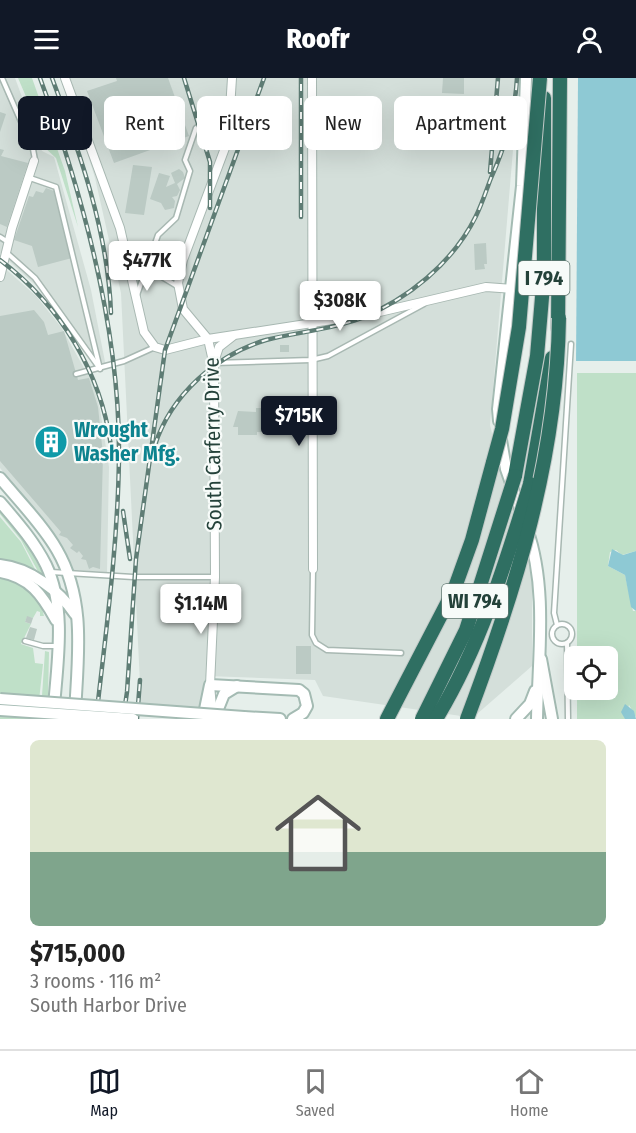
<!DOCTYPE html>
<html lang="en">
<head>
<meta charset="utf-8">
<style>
	body { margin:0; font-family:"Fira Sans Condensed",sans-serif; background:#f6f6f6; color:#222; height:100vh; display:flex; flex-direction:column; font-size:22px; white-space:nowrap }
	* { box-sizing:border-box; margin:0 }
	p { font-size:20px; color:#767676 }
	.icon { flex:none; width:33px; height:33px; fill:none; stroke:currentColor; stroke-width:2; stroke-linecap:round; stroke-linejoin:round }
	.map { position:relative; height:641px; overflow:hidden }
	.sheet { display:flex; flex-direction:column; background:#fff; flex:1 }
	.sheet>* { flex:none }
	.top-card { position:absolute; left:18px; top:18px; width:600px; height:54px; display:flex; gap:12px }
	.controls { position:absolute; left:564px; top:568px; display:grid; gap:12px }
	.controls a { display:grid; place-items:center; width:54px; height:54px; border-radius:9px; background:#fff; box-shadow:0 6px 24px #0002; font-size:30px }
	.price { position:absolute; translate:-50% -51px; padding:0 14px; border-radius:6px; background:#fff; color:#222; font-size:20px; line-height:39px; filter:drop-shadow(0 2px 3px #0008) }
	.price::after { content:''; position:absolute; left:50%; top:36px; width:18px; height:14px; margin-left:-9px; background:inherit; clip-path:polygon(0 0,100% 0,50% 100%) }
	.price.active { background:#111827; color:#fff }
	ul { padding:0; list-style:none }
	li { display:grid; align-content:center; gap:12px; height:318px; padding:0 30px }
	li+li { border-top:2px solid #e0e0e0 }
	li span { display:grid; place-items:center; height:186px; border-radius:9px; color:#555 }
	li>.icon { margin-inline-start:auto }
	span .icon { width:108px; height:108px; fill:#fffc; stroke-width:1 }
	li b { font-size:26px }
	.pill { padding:0 21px; border-radius:9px; background:#fff; box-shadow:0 6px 24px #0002; font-size:21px; line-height:54px }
	.pill.active { background:#111827; color:#fff }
	header { display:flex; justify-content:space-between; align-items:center; height:78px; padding:0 30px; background:#111827; color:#fff; font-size:27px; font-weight:800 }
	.tab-bar { display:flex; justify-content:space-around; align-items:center; height:84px; border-top:2px solid #e0e0e0; background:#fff; font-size:16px; color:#767676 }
	.tab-bar a { display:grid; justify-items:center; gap:3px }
	.tab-bar .active { color:#111827 }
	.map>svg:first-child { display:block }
	.built { fill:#d4dfda }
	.green { fill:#bfe0c8 }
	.water { fill:#8ec9d4 }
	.pier { fill:#e6efeb }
	.building { fill:#bbcac4 }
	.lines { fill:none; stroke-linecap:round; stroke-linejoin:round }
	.lane-casing { stroke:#a8b8b2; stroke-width:7 }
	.street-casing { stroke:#a8b8b2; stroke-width:10 }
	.secondary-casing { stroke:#a4bbb3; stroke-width:14 }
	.highway-casing { stroke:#c2cac8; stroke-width:16 }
	.lane { stroke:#fff; stroke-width:4 }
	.street { stroke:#fff; stroke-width:8 }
	.secondary { stroke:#fff; stroke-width:10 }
	.highway { stroke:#2f6f62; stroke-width:14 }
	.rail-casing { stroke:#5f7d75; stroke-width:4.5 }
	.rail { stroke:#f7fbf9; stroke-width:2; stroke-dasharray:7; stroke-linecap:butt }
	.secondary-bridge-casing { stroke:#a4bbb3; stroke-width:14; stroke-linecap:butt }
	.highway-bridge-casing { stroke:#c2cac8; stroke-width:16; stroke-linecap:butt }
	.secondary-bridge { stroke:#fff; stroke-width:10 }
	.highway-bridge { stroke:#2f6f62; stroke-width:14 }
	.labels { text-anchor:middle; stroke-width:4.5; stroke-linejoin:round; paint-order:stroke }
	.shield { fill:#f7fbf9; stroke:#637a73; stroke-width:1.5 }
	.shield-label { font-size:20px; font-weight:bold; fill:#24423a }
	.culture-label { font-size:21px; font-weight:bold; fill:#0d838f; stroke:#f7fbf9; text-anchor:start }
	.street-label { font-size:21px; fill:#24423a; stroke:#f7fbf9 }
</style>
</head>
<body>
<header><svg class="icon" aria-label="menu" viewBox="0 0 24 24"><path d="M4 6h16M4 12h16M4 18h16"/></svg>Roofr<svg class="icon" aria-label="person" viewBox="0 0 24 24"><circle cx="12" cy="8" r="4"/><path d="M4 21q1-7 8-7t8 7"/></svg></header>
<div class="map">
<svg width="636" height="641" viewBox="0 0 636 641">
	<rect width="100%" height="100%" fill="#e6efeb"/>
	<g class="built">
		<path d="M0 0H15L42 73 54 79 91 212 106 289 96 292 71 248 43 214 0 175Z"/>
		<path d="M64 0H519L490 347 501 394 532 484V588L477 636 461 638 323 618 315 602 206 598 200 630 141 626 121 215 95 100Z"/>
		<path d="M0 186 36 218 61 249 93 306 100 331 109 389 107 494 72 492 53 454 0 390Z"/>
	</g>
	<g class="green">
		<path d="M18 0H32L65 93 78 149 56 80 42 67 37 44Z"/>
		<path d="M577 295H636V473L622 477 616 472 610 474 608 488 625 497 633 533H636V639L629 627 625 641H577V612H608V579H577Z"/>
		<path d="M0 432 24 460 45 500 41 499 21 462 0 436Z"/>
		<path d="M0 439 21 464 38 497 18 486 0 482Z"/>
		<path d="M0 497 18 502 43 526 41 527 44 538H40V534L37 533 33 540 27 539 25 544 31 546 21 566 33 570 35 585 43 586 37 641H0Z"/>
		<path d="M45 573 49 574 48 619 42 618Z"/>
	</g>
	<g class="water">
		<path d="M578 0H636V288H576Z"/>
		<path d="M612 471 623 477 636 473V533L631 529 625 497 608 488Z"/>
		<path d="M625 626 634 633 636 641H625L621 634Z"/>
	</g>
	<rect class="pier" x="576" y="283" width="60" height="8"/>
	<g class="building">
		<path d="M116 0H168L189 58 114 85 87 13 117 3Z"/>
		<path d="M443 0H464V16L442 15Z"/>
		<path d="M0 34 6 36 0 54Z"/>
		<path d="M0 71 4 72 1 78 28 85 7 149 0 146Z"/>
		<path d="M133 87 152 89 144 137 125 135Z"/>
		<path d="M179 91 183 94 185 100 177 106 180 112 177 118 172 119 175 123 174 130 165 132 161 125 150 121 159 95 170 98 166 109 175 105 171 95Z"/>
		<path d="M46 110 54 113 72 180 38 189 32 168 14 162 29 118 33 119 36 113 43 115Z"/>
		<path d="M486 165 487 186H484L485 191 475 192 474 166Z"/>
		<path d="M34 232 44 244 48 257 64 253 78 302 89 300 98 329 103 377 100 491 93 489 89 491 86 482 81 481 83 478 79 473 77 475 70 470 73 467 67 460 59 457 61 454 0 383V238Z"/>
		<rect x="280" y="267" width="9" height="7"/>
		<path d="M256 330H281L283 355 257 354V357H238V349H233L238 333 256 334Z"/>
		<path d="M27 538 33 540 31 546 25 544Z"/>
		<path d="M30 549 37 551 34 562 26 560Z"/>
		<rect x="296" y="568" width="15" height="28"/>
	</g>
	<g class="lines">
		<defs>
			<g id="lane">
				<path d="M2 0 33 71 35 82"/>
				<path d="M30 100 56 109 100 291"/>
				<path d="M0 159 8 164"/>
				<path d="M7 175 35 200 98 288"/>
				<path d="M127 178 177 208"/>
				<path d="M137 217 158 157 176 140 190 93 185 82 196 50 204 44 230 48"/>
				<path d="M214 285 311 282 328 278 424 226"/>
				<path d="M76 296 124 283 155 269"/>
				<path d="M313 492 312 557 316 565 327 572 401 575"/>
				<path d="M51 494 133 499H215"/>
				<circle cx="562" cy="556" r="10"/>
				<path d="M557 547 554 535 571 266"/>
				<path d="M25 563 43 568H57"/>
				<path d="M567 565 568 641"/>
			</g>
			<g id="street">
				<path d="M65 0 120 150 144 254 155 269 165 272 208 261 371 236 486 209 512 211"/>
				<path d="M312 0 313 491"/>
				<path d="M0 199 12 150 34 83"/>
				<path d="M215 281 219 269 233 258"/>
				<path d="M213 640 210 607 215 499 214 288 208 261 183 231 178 205 183 182 228 62 232 0"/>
			</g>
			<g id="secondary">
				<path d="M499 343 498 331 522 108 526 0"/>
				<path d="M501 362 506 391 522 436"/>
				<path d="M0 400C19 423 42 446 57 472 86 522 78 578 75 634"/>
				<path d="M0 424C17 444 34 463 46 487 68 533 56 592 53 641"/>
				<path d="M527 451C548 510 538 579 537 641"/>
				<path d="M0 487C29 490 59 512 75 536"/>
				<path d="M0 494C30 499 42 517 56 542"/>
				<path d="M541 581 552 641"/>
				<path d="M244 639 280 641"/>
				<path d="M203 641 210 607 299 612 304 616 307 628 303 635 293 641"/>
				<path d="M214 641 224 616 237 608"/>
				<path d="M516 641 530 626 535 613"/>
			</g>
			<g id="highway">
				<path d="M558 250 560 0"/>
				<path d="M515 398 537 278 544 196V20"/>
				<path d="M530 406 552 280"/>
				<path d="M387 641 454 512 472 462 493 384"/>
			</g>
		</defs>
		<use href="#lane" class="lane-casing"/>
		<use href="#street" class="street-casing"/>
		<use href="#secondary" class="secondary-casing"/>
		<use href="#highway" class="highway-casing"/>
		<use href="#lane" class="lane"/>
		<use href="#street" class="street"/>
		<use href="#secondary" class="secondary"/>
		<use href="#highway" class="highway"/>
		<defs>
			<g id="rail">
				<path d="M40 0C83 117 120 252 119 378 118 466 106 553 96 641"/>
				<path d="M52 0C80 75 108 154 111 235"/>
				<path d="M184 0 210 84V130"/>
				<path d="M490 94 498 0"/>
				<path d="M301 139V0"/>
				<path d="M0 182C60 227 101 294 111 368"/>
				<path d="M155 367C171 317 216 277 266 262 297 254 329 252 359 241 407 222 453 185 476 138 482 126 486 113 491 100 506 67 515 36 517 0"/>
				<path d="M123 433 130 481"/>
				<path d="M123 641 127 614 136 481 165 272 264 0"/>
				<path d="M137 641 140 602"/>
			</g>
		</defs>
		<use href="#rail" class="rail-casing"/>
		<use href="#rail" class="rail"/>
		<defs>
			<g id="secondary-bridge">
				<path d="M0 621 244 639"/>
				<path d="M0 632 133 641"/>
			</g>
			<g id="highway-bridge">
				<path d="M493 384 502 351 519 249 540 0"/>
				<path d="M422 641 466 552 515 398"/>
				<path d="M436 641C480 569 505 487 530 406"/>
				<path d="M467 641C516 511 557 380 559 240"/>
			</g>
		</defs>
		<use href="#secondary-bridge" class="secondary-bridge-casing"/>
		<use href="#highway-bridge" class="highway-bridge-casing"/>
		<use href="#secondary-bridge" class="secondary-bridge"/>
		<use href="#highway-bridge" class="highway-bridge"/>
	</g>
	<defs>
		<symbol id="building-disc" viewBox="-11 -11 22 22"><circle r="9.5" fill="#0f9aa8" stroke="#f7fbf9"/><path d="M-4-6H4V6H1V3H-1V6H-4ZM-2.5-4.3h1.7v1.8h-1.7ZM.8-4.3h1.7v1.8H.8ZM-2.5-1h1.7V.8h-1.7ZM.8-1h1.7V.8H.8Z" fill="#fff"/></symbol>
	</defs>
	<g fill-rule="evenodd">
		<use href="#building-disc" x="32" y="345" width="38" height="38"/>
	</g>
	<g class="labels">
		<g class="shield">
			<rect x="518.5" y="183" width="51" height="34" rx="4.5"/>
			<rect x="442" y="506" width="66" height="34" rx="4.5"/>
		</g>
		<g class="shield-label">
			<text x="544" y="207">I 794</text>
			<text x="475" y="530">WI 794</text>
		</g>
		<g class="culture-label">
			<text x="74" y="359">Wrought<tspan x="74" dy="24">Washer Mfg.</tspan></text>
		</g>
		<g class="street-label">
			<text transform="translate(213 366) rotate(-91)" y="7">South Carferry Drive</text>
		</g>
	</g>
</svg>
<div class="controls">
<a><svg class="icon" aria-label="locate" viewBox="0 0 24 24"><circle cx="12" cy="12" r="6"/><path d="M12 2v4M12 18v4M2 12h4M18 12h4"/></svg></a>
</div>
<b class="price" style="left:147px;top:214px">$477K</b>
<b class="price" style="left:340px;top:254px">$308K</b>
<b class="price active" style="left:299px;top:369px">$715K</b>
<b class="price" style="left:201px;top:557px">$1.14M</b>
<div class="top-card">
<a class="pill active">Buy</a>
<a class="pill">Rent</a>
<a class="pill">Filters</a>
<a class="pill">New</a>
<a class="pill">Apartment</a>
</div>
</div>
<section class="sheet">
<ul>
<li><span style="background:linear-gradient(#dfe7d0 60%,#7fa58c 0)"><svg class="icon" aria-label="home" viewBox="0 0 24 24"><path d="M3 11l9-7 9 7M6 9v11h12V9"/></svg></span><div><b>$715,000</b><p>3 rooms · 116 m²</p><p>South Harbor Drive</p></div></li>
</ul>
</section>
<nav class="tab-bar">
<a class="active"><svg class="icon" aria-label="map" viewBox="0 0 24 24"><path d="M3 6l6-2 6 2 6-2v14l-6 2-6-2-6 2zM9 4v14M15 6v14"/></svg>Map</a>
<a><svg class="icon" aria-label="saved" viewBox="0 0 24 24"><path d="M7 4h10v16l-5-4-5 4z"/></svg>Saved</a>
<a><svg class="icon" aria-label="home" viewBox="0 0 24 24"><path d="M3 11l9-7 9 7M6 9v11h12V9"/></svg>Home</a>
</nav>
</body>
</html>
